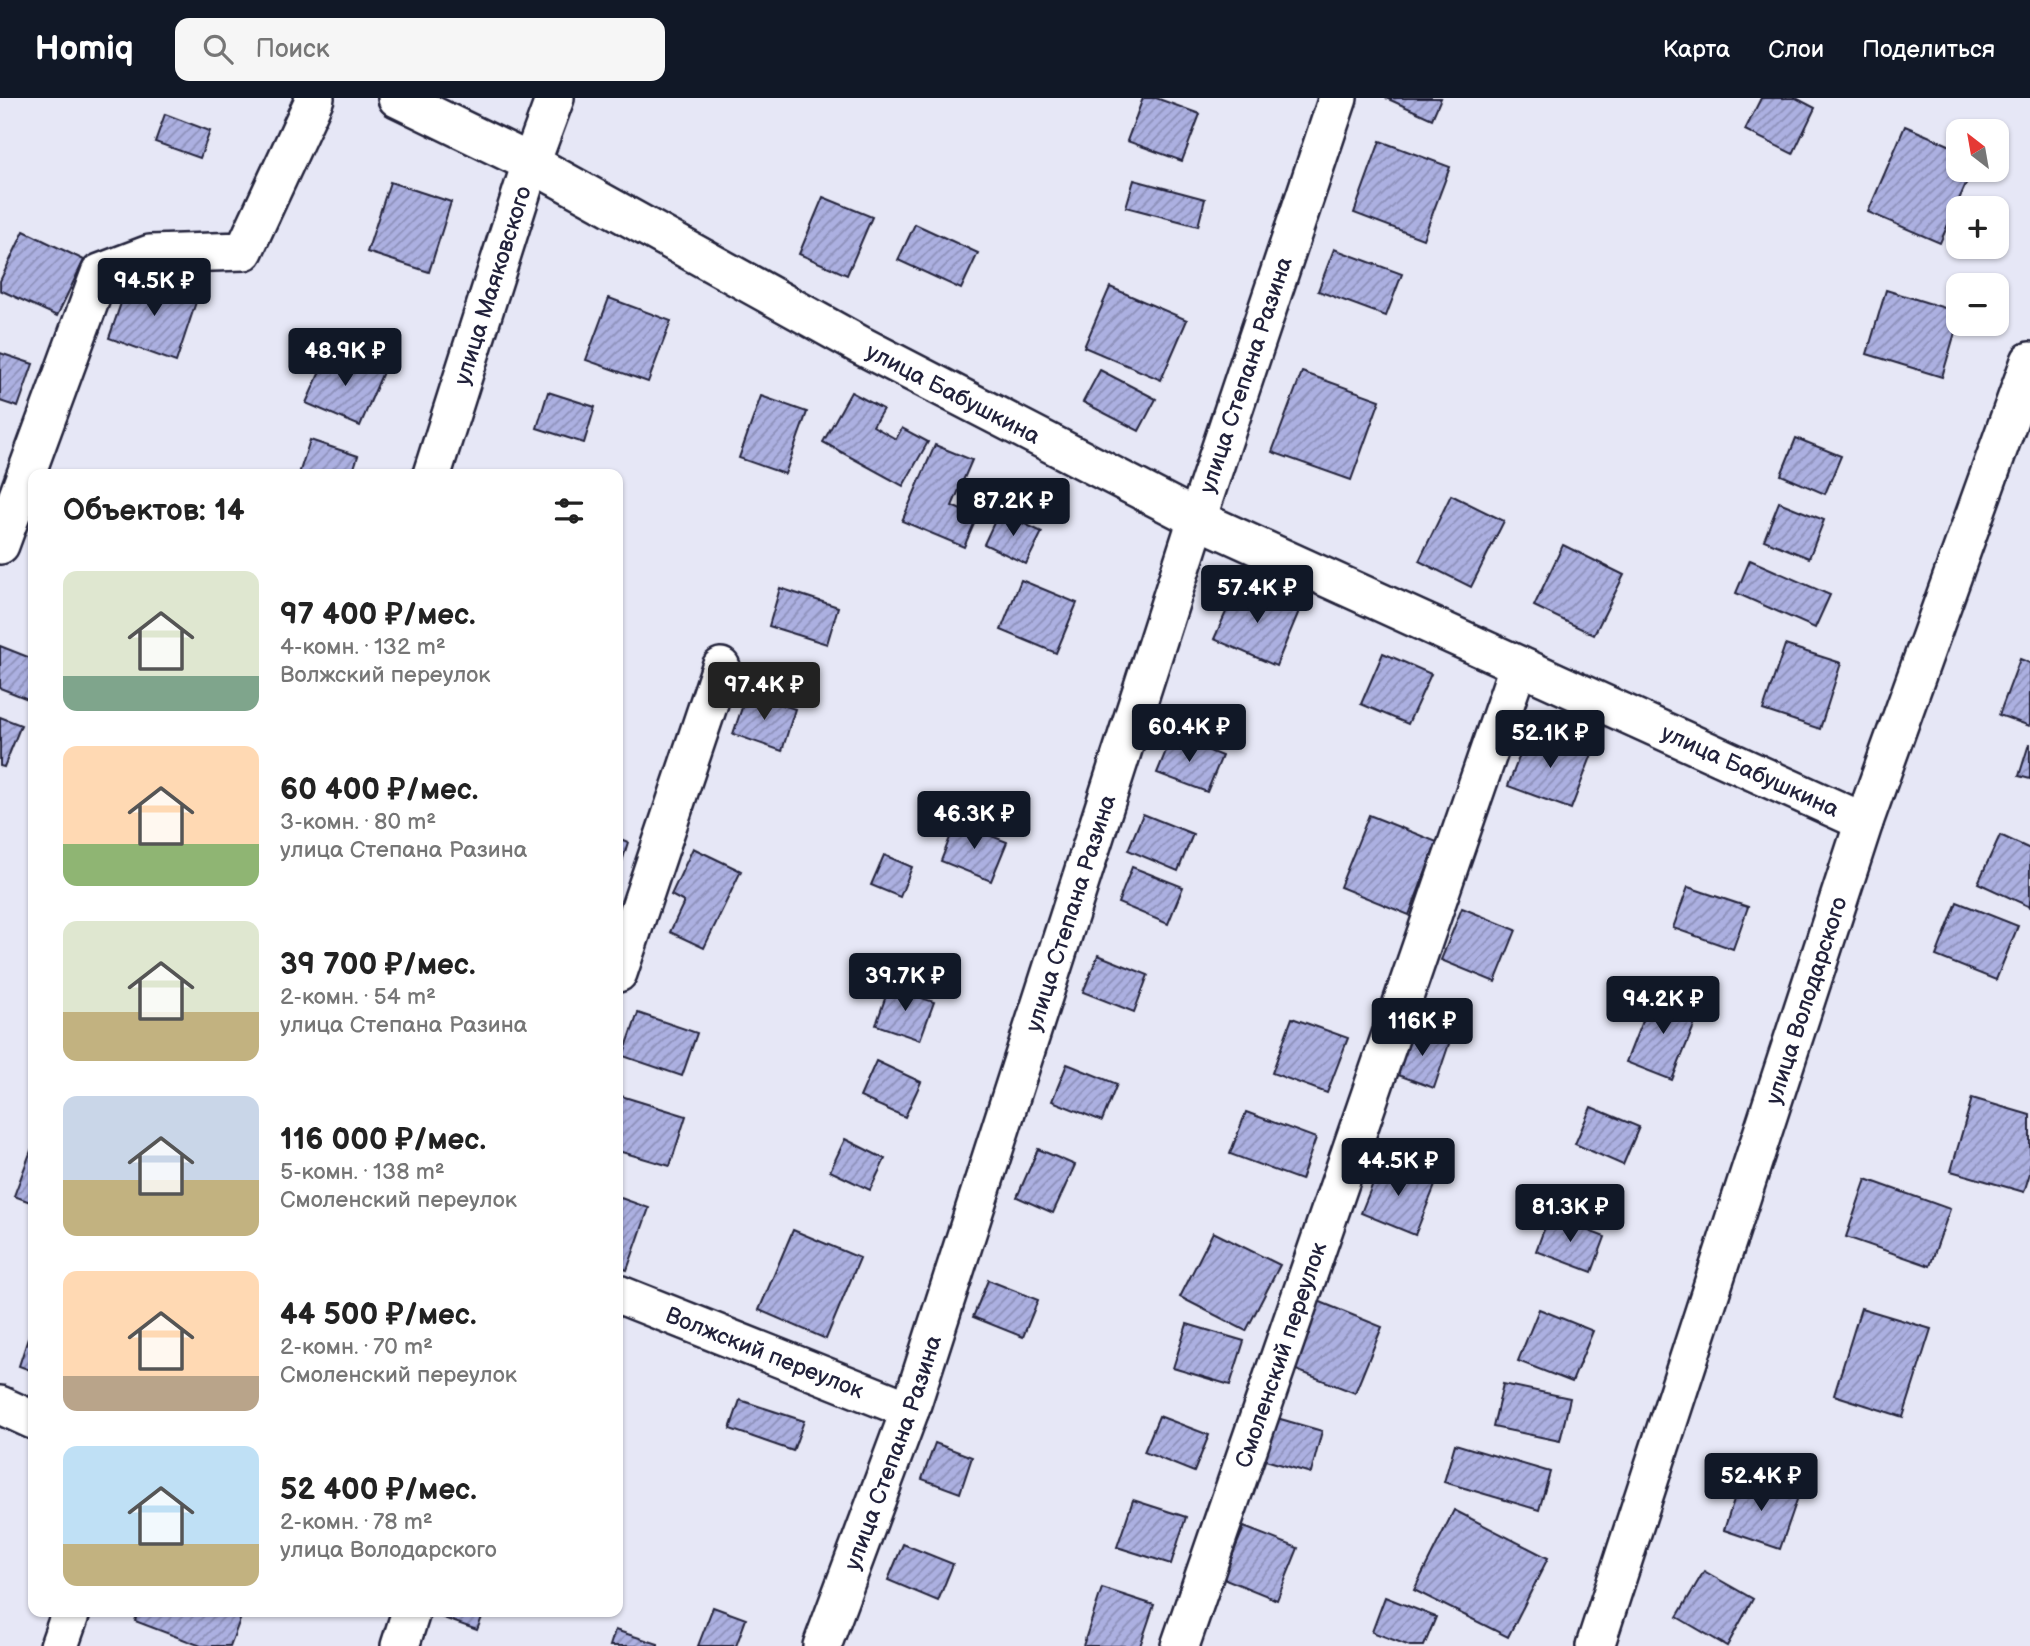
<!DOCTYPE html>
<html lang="ru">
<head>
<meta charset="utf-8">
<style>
	body { margin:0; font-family:"Balsamiq Sans",sans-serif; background:#f6f6f6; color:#222; height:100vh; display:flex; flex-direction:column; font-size:26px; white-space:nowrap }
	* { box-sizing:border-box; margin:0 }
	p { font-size:23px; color:#767676 }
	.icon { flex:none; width:38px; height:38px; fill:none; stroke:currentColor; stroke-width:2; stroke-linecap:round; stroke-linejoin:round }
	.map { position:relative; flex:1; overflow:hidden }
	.drawer { position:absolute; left:28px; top:371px; width:595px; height:1148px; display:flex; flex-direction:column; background:#fff; border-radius:14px; box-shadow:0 2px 5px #0004 }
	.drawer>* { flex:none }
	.needle { width:46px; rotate:329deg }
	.buttons { position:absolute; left:1946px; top:21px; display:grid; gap:14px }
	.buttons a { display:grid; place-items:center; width:63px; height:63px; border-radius:14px; background:#fff; box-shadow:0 2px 5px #0004; font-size:35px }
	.price { position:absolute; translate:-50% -60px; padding:0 16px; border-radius:7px; background:#111827; color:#fff; font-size:23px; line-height:46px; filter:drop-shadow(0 2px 4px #0008) }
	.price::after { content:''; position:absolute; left:50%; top:42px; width:21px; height:16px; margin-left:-10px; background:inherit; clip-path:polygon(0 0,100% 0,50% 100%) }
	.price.active { background:#222; color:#fff }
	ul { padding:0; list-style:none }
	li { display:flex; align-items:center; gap:21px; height:175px; padding:0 35px }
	li span { display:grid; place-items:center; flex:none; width:196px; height:140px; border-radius:14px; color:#555 }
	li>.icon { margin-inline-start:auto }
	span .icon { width:84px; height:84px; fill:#fffc; stroke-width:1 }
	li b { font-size:30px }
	h2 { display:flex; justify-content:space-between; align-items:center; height:84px; padding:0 35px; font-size:30px }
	header { display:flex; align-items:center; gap:42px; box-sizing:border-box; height:98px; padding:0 35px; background:#111827; color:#fff }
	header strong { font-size:33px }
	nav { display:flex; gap:38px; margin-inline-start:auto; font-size:24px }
	.search { width:490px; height:63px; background:#f6f6f6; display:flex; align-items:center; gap:18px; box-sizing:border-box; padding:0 24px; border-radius:14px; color:#767676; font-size:26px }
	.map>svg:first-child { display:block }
	.building { fill:url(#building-hatch); stroke:#22223b; stroke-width:2 }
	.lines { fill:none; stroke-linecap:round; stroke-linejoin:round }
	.minor-casing { stroke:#22223b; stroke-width:42 }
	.minor { stroke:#fff; stroke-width:37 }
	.labels { text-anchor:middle; stroke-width:5; stroke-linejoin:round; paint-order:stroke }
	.street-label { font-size:23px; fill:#22223b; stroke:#fff }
</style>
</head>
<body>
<header>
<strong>Homiq</strong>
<div class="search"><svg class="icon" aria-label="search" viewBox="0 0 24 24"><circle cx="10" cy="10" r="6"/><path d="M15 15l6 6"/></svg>Поиск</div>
<nav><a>Карта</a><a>Слои</a><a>Поделиться</a></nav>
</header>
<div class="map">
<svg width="2030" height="1548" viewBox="0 0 2030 1548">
	<defs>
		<pattern id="building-hatch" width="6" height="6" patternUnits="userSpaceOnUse" patternTransform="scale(1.75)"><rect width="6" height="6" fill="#acb0e1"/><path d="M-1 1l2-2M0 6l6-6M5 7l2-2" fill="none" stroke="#8c8fb8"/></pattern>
	</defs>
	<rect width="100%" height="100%" fill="#e6e7f6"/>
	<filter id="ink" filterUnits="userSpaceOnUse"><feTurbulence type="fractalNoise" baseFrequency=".0143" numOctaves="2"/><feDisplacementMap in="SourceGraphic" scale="14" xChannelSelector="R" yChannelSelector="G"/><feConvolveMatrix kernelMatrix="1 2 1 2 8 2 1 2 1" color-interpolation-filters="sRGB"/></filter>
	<g filter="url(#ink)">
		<g class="building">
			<path d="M1143 0H1156L1200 16 1182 63 1127 43Z"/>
			<path d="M1386 0H1441L1432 21Z"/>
			<path d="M1761 0H1796L1815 10 1793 56 1745 32Z"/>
			<path d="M165 16 210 33 200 60 155 44Z"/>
			<path d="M1905 28 1958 51V72H1972L1940 145 1868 114Z"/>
			<path d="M1380 43 1450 69 1423 141 1354 115Z"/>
			<path d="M1134 82 1205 101 1198 128 1126 109Z"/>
			<path d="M390 84 451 104 429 174 367 154Z"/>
			<path d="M823 99 872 119 847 177 799 156Z"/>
			<path d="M915 126 978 155 961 191 898 162Z"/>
			<path d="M24 133 84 162 57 218 0 192V183Z"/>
			<path d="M1334 151 1402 176 1386 218 1318 193Z"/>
			<path d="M131 176 198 198 176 264 109 240Z"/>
			<path d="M1110 189 1187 222 1161 282 1084 249Z"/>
			<path d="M1886 192 1958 214V224L1942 279 1867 256Z"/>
			<path d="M609 200 671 223 648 284 586 262Z"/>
			<path d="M330 251 383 274 360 328 306 305Z"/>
			<path d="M0 255 33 266 18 309 0 303Z"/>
			<path d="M1100 272 1156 301 1139 333 1083 304Z"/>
			<path d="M1302 274 1380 302 1351 382 1272 354Z"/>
			<path d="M548 294 595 309 584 345 537 330Z"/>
			<path d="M851 294 883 311 873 328 896 341 902 330 928 344 903 388 823 344Z"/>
			<path d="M761 298 807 314 785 376 739 360Z"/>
			<path d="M1796 340 1841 358 1825 396 1781 377Z"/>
			<path d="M310 342 358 358 352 376H299Z"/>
			<path d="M935 347 972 362 952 408 977 419 964 449 902 423Z"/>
			<path d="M1451 397 1504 423 1471 489 1419 463Z"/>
			<path d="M1779 404 1824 422 1809 460 1764 442Z"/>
			<path d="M999 414 1042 434 1026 466 984 446Z"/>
			<path d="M1563 447 1624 477 1594 537 1534 508Z"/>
			<path d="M1750 462 1830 497 1815 530 1736 495Z"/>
			<path d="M1021 482 1077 505 1056 555 1001 532Z"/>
			<path d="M1238 487 1299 513 1276 568 1214 541Z"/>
			<path d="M780 490 838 509 827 546 769 528Z"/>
			<path d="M1785 547 1841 565 1820 631 1763 612Z"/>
			<path d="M0 548 33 561V603L0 590Z"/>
			<path d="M1383 555 1431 576 1408 626 1361 606Z"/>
			<path d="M2020 561 2030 565V628L1999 617Z"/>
			<path d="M747 595 795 611 782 653 733 636Z"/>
			<path d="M0 619 21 627 4 669 0 668Z"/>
			<path d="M1529 633 1592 656 1571 711 1508 688Z"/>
			<path d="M1172 638 1222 658 1207 694 1157 675Z"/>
			<path d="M2029 646H2030V681L2019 678Z"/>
			<path d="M1143 716 1193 736 1178 773 1128 752Z"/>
			<path d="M1369 717 1437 744 1409 817 1340 789Z"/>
			<path d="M956 724 1007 744 991 783 941 763Z"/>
			<path d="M2000 737 2030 751V809L1978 785Z"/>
			<path d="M618 740 628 744 618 777Z"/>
			<path d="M693 750 741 773 704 850 670 834 684 804 671 797Z"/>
			<path d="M884 757 912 769 900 799 871 787Z"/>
			<path d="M1132 769 1183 789 1168 826 1118 805Z"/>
			<path d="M1688 789 1748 809 1733 851 1673 830Z"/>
			<path d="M1957 804 2018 828 1996 882 1936 858Z"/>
			<path d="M1462 810 1516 832 1495 884 1441 862Z"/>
			<path d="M1098 857 1148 877 1134 914 1083 894Z"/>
			<path d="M889 889 934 904 920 942 876 927Z"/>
			<path d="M1653 895 1700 913 1672 982 1626 964Z"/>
			<path d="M638 915 697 935 682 978 623 958Z"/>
			<path d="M1292 920 1348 940 1327 995 1272 975Z"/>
			<path d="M1410 930 1450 943 1434 990 1395 976Z"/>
			<path d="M876 963 921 984 905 1019 860 999Z"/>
			<path d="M1067 966 1117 986 1102 1023 1052 1003Z"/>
			<path d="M618 997 686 1018 670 1068 618 1053Z"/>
			<path d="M1972 1000 2030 1017V1075L2024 1094 1951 1073Z"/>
			<path d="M1591 1009 1639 1029 1623 1067 1575 1046Z"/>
			<path d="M1246 1014 1316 1040 1301 1082 1230 1056Z"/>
			<path d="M845 1041 885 1061 870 1092 830 1073Z"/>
			<path d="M32 1050H33V1105L14 1098Z"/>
			<path d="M1038 1051 1075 1067 1053 1115 1017 1099Z"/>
			<path d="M1382 1063 1436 1085 1415 1137 1361 1115Z"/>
			<path d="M1866 1081 1950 1111 1930 1168 1846 1139Z"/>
			<path d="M618 1099 649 1110 627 1172 618 1169Z"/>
			<path d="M1549 1118 1605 1139 1592 1174 1536 1153Z"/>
			<path d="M793 1132 860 1160 826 1241 759 1212Z"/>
			<path d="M1213 1134 1280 1167 1246 1233 1180 1199Z"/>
			<path d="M988 1182 1038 1202 1023 1239 973 1219Z"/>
			<path d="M1318 1203 1382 1229 1355 1295 1291 1270Z"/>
			<path d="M1861 1210 1931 1231 1903 1319 1834 1297Z"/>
			<path d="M1539 1211 1593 1233 1572 1284 1518 1263Z"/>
			<path d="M33 1225V1273L19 1268Z"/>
			<path d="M1187 1226 1244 1243 1230 1287 1173 1270Z"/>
			<path d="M1503 1286 1570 1300 1560 1343 1493 1329Z"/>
			<path d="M740 1302 804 1323 793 1353 730 1331Z"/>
			<path d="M1159 1318 1209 1337 1194 1374 1144 1354Z"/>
			<path d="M1277 1320 1322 1333 1311 1375 1265 1362Z"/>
			<path d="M935 1345 972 1359 960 1395 922 1381Z"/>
			<path d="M1455 1346 1550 1374 1539 1412 1444 1384Z"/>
			<path d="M1741 1380 1798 1399 1780 1451 1724 1432Z"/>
			<path d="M1133 1402 1186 1419 1171 1466 1117 1449Z"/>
			<path d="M1454 1412 1548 1460 1508 1539 1414 1492Z"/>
			<path d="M1244 1429 1298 1450 1277 1502 1223 1480Z"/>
			<path d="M903 1446 953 1466 938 1503 888 1482Z"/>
			<path d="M1704 1473 1753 1501 1727 1548 1677 1519Z"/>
			<path d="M1102 1490 1154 1507 1140 1548H1083Z"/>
			<path d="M1385 1499 1436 1519 1424 1548H1410L1372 1534Z"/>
			<path d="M713 1509 746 1521 736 1548H698Z"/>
			<path d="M138 1514H243L230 1548H201L135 1523Z"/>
			<path d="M436 1514H484L477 1532 435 1517Z"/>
			<path d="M615 1532 658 1546V1548H610Z"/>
		</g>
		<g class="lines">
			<defs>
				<g id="minor">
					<path id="s1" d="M397 0 531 65 860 247 1197 421 1864 724"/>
					<path id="s2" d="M432 376 531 65 555 0"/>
					<path d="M0 447 100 175 150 156 244 153 315 0"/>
					<path d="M618 875 721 569"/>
					<path id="s3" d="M618 1196 910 1312"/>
					<path d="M0 1307 33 1322"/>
					<path d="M59 1548 71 1514"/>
					<path d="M400 1548 411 1514"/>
					<path id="s4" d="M822 1548 910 1312 1197 421 1338 0"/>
					<path id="s5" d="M1180 1548 1518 569"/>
					<path id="s6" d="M1595 1548 1864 724 2030 263"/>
				</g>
			</defs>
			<use href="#minor" class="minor-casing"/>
			<use href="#minor" class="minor"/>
		</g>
	</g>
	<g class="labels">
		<g class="street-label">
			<text dy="8" stroke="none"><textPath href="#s2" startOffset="198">улица Маяковского</textPath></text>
			<text dy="8" stroke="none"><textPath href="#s4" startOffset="1340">улица Степана Разина</textPath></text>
			<text dy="8" stroke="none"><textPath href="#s1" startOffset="630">улица Бабушкина</textPath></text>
			<text dy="8" stroke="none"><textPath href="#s1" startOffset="1512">улица Бабушкина</textPath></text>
			<text dy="8" stroke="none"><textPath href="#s4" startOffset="774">улица Степана Разина</textPath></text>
			<text dy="8" stroke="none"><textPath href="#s6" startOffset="679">улица Володарского</textPath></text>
			<text dy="8" stroke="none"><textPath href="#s3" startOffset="158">Волжский переулок</textPath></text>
			<text dy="8" stroke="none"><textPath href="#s5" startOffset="308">Смоленский переулок</textPath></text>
			<text dy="8" stroke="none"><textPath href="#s4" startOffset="206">улица Степана Разина</textPath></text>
		</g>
	</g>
</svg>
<div class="buttons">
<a><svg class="needle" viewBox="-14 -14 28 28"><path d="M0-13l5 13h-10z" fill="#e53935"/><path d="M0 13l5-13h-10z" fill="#767676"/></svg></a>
<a>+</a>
<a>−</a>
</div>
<b class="price" style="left:154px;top:220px">94.5K ₽</b>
<b class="price" style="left:345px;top:290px">48.9K ₽</b>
<b class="price" style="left:1013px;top:440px">87.2K ₽</b>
<b class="price" style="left:1257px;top:527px">57.4K ₽</b>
<b class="price active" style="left:764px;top:624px">97.4K ₽</b>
<b class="price" style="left:1189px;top:666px">60.4K ₽</b>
<b class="price" style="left:1550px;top:672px">52.1K ₽</b>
<b class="price" style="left:974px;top:753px">46.3K ₽</b>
<b class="price" style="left:905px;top:915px">39.7K ₽</b>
<b class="price" style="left:1663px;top:938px">94.2K ₽</b>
<b class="price" style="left:1422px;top:960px">116K ₽</b>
<b class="price" style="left:1398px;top:1100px">44.5K ₽</b>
<b class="price" style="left:1570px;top:1146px">81.3K ₽</b>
<b class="price" style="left:1761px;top:1415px">52.4K ₽</b>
<section class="drawer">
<h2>Объектов: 14<svg class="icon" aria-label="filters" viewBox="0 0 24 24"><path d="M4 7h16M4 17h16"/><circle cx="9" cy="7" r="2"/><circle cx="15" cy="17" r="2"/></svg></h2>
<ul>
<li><span style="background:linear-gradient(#dfe7d0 75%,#7fa58c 0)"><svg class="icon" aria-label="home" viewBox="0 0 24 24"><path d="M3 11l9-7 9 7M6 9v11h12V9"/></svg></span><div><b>97 400 ₽/мес.</b><p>4-комн. · 132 m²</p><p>Волжский переулок</p></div></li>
<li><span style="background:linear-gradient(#ffd9b3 70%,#8fb573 0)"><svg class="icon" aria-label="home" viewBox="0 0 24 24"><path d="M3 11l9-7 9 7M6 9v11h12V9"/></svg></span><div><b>60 400 ₽/мес.</b><p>3-комн. · 80 m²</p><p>улица Степана Разина</p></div></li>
<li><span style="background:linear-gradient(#dfe7d0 65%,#c2b280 0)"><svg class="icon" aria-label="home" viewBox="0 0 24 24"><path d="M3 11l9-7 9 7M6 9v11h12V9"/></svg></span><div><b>39 700 ₽/мес.</b><p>2-комн. · 54 m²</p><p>улица Степана Разина</p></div></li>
<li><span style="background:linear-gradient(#c9d6e8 60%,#c2b280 0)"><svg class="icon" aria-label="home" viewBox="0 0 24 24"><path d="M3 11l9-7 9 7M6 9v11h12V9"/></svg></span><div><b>116 000 ₽/мес.</b><p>5-комн. · 138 m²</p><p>Смоленский переулок</p></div></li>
<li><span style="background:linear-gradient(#ffd9b3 75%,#b9a48a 0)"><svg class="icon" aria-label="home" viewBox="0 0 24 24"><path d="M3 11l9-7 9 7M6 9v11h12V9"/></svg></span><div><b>44 500 ₽/мес.</b><p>2-комн. · 70 m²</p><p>Смоленский переулок</p></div></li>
<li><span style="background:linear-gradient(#bfe0f5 70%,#c2b280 0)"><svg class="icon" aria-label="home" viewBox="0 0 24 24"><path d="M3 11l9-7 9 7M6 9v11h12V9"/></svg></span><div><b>52 400 ₽/мес.</b><p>2-комн. · 78 m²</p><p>улица Володарского</p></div></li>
</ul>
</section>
</div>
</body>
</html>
